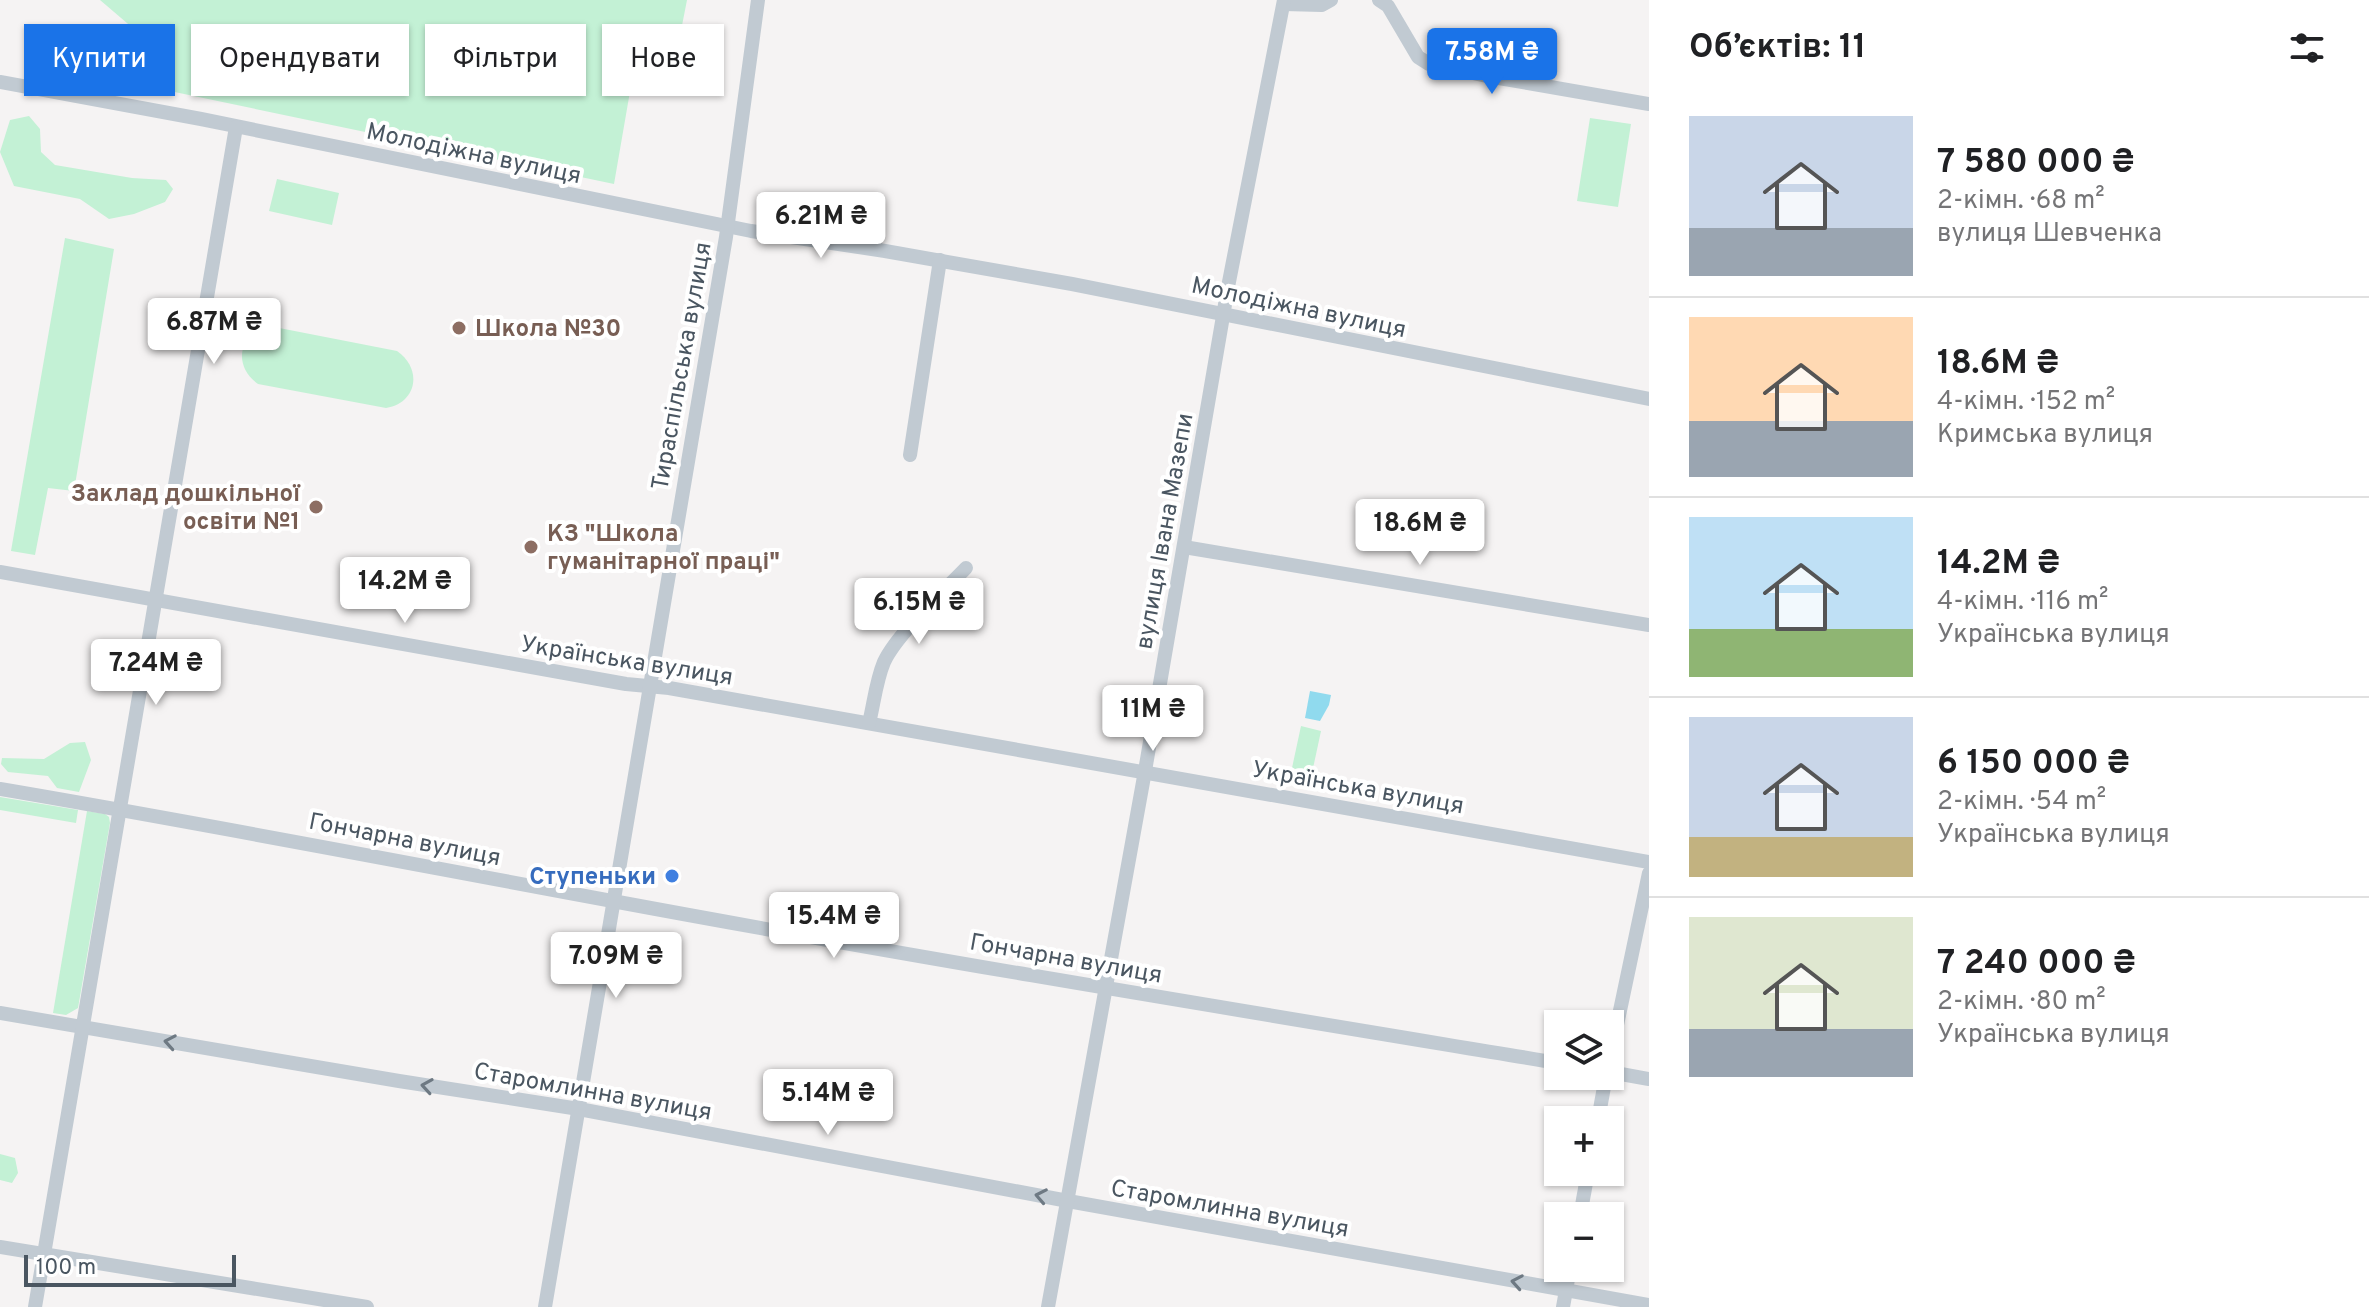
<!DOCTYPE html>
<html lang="uk">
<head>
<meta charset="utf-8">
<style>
	body { margin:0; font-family:Overpass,sans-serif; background:#f6f6f6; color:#202124; height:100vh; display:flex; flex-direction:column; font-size:30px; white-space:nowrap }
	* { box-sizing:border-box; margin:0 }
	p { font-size:26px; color:#757577 }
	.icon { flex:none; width:44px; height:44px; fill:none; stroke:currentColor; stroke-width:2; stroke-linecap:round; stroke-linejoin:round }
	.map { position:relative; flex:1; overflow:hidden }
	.sheet { display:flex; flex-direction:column; background:#fff; width:720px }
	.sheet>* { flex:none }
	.guide { position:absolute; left:24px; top:24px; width:760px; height:72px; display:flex; gap:16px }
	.controls { position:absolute; left:1544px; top:1010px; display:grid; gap:16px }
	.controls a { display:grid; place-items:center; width:80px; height:80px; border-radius:0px; background:#fff; box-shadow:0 2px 6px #0004; font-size:40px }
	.scale { position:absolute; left:24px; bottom:20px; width:212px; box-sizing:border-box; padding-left:8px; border:4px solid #4a5661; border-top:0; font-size:22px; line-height:28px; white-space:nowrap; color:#4a5661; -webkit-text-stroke:6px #fff; paint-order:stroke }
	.price { position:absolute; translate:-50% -68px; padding:0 18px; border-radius:8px; background:#fff; color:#222; font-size:26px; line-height:52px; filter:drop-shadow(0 2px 4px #0008) }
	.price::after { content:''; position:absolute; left:50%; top:48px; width:24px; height:18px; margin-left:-12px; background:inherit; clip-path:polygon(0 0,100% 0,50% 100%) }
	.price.current { background:#1a73e8; color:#fff }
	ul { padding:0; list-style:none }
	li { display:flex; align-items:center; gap:24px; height:200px; padding:0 40px }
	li+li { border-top:2px solid #e0e0e0 }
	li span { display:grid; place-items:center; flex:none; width:224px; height:160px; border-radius:0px; color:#555 }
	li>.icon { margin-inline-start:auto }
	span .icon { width:96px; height:96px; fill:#fffc; stroke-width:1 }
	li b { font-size:34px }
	h2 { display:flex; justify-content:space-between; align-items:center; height:96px; padding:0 40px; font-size:34px }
	.chip { padding:0 28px; border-radius:0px; background:#fff; box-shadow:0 2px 6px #0004; font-size:28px; line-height:72px }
	.chip.current { background:#1a73e8; color:#fff }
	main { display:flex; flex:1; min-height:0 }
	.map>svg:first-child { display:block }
	.green { fill:#c3f1d5 }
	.water { fill:#90daee }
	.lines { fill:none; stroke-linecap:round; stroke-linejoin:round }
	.minor { stroke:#c1cad2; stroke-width:14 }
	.oneway { stroke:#6e7983 }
	.education-dot { fill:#8d6e63; stroke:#fff; stroke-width:3 }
	.shop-dot { fill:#3f7fe0; stroke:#fff; stroke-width:3 }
	.labels { text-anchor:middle; stroke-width:8; stroke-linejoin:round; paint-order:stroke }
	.street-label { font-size:24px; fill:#4a5661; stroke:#fff }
	.education-label { font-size:24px; font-weight:bold; fill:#785e54; stroke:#fff; text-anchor:start }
	.shop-label { font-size:24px; font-weight:bold; fill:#366cbe; stroke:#fff; text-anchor:end }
</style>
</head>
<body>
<main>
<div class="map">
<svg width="1649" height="1307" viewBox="0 0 1649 1307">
	<rect width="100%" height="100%" fill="#f5f3f3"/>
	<g class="green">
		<path d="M100 0H687L676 56 637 51 614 184 141 85 148 41Z"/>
		<path d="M29 116 40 129 41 152 55 165 132 178 166 180 173 189 165 202 134 214 109 219 80 199 14 186 0 152 10 120Z"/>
		<path d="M1590 118 1631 124 1618 207 1577 201Z"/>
		<path d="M277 179 339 193 332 225 269 211Z"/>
		<path d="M65 238 114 249 74 491 48 488 35 555 11 551Z"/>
		<path d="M269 326 397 351C423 369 417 403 386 408L258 384C232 366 239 332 269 326Z"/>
		<path d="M1301 726 1321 731 1312 773 1292 768Z"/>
		<path d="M85 742 91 760 79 792 57 788 48 776 8 772 1 764 2 758 44 759 70 743Z"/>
		<path d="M0 797 78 810 76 823 0 810Z"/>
		<path d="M87 811 105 814 109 817 110 823 78 1008 66 1015 53 1013Z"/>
		<path d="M0 1154 15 1158 18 1173 12 1183 0 1180Z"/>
	</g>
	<path class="water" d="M1310 691 1331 695 1329 705 1320 721 1305 718Z"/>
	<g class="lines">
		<g class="minor">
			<path d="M1379 0 1388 6 1418 57 1429 64 1487 76 1649 104"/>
			<path d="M1284 4 1322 5 1331 0"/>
			<path d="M0 82 201 119 751 231 885 251 1072 284 1649 399"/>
			<path d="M910 455 940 260"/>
			<path d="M1184 547 1649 625"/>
			<path d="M0 572 626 684 669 688 1649 862"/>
			<path d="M869 723C874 703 876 681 884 662 897 634 943 592 966 568"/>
			<path d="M0 789C206 824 412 864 618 902 930 960 1244 1011 1558 1063"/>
			<path d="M0 1013 399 1081 579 1109 1068 1201 1649 1305"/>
			<path d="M1610 1058 1649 873"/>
			<path d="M1610 1072 1649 1079"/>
			<path d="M1598 1120 1606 1076"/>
			<path d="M1580 1216 1588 1172"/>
			<path d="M0 1247 367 1307"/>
			<path d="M35 1307 236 127"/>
			<path d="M545 1307 726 237 758 0"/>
			<path d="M1048 1307 1145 771 1228 287 1284 0"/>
			<path d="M1563 1307 1570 1268"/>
		</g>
	</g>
	<defs><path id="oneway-chevron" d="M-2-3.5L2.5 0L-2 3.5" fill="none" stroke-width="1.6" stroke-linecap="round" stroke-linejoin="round" transform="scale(2)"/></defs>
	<g class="oneway">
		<use href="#oneway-chevron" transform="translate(170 1042) rotate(-170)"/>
		<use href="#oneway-chevron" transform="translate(427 1086) rotate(-171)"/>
		<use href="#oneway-chevron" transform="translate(1041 1196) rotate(-169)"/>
		<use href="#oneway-chevron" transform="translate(1517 1282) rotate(-170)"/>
	</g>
	<g class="education-dot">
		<circle cx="459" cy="328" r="8"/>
		<circle cx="316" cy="507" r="8"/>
		<circle cx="531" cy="547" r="8"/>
	</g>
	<circle class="shop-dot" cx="672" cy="876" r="8"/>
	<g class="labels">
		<g class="street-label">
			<text transform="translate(474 153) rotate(12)" y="8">Молодіжна вулиця</text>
			<text transform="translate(1299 307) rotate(12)" y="8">Молодіжна вулиця</text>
			<text transform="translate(681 366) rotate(-80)" y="8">Тираспільська вулиця</text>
			<text transform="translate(1164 531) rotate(-80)" y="8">вулиця Івана Мазепи</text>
			<text transform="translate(627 660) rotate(9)" y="8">Українська вулиця</text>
			<text transform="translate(1358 787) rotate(10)" y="8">Українська вулиця</text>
			<text transform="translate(405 839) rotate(11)" y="8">Гончарна вулиця</text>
			<text transform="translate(1066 958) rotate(10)" y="8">Гончарна вулиця</text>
			<text transform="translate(593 1091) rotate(10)" y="8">Старомлинна вулиця</text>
			<text transform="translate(1230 1208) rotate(10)" y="8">Старомлинна вулиця</text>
		</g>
		<g class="education-label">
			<text x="475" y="336">Школа №30</text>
			<text x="300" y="501" text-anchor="end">Заклад дошкільної<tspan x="300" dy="28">освіти №1</tspan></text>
			<text x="547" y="541">КЗ "Школа<tspan x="547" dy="28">гуманітарної праці"</tspan></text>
		</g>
		<g class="shop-label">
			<text x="656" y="884">Ступеньки</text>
		</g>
	</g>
</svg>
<div class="controls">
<a><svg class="icon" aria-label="layers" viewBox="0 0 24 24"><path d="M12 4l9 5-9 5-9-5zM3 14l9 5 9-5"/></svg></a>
<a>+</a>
<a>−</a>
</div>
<div class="scale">100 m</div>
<b class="price current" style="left:1492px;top:96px">7.58M ₴</b>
<b class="price" style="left:821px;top:260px">6.21M ₴</b>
<b class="price" style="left:214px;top:366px">6.87M ₴</b>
<b class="price" style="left:1420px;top:567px">18.6M ₴</b>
<b class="price" style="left:405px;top:625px">14.2M ₴</b>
<b class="price" style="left:919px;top:646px">6.15M ₴</b>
<b class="price" style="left:156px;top:707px">7.24M ₴</b>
<b class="price" style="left:1153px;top:753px">11M ₴</b>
<b class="price" style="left:834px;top:960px">15.4M ₴</b>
<b class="price" style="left:616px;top:1000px">7.09M ₴</b>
<b class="price" style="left:828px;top:1137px">5.14M ₴</b>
<div class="guide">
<a class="chip current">Купити</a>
<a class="chip">Орендувати</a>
<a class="chip">Фільтри</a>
<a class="chip">Нове</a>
</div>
</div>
<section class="sheet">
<h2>Об’єктів: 11<svg class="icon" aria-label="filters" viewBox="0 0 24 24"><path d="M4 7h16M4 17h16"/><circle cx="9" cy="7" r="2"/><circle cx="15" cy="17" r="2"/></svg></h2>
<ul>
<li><span style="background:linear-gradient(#c9d6e8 70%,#9aa5b1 0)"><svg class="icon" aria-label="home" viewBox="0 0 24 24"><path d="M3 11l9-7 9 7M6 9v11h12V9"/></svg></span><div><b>7 580 000 ₴</b><p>2-кімн. · 68 m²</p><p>вулиця Шевченка</p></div></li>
<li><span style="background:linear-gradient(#ffd9b3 65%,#9aa5b1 0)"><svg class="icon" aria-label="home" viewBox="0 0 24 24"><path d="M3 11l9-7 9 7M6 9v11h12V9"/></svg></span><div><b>18.6M ₴</b><p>4-кімн. · 152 m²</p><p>Кримська вулиця</p></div></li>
<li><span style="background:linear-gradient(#bfe0f5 70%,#8fb573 0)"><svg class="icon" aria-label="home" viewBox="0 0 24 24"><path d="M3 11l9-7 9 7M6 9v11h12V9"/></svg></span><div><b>14.2M ₴</b><p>4-кімн. · 116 m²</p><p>Українська вулиця</p></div></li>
<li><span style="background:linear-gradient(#c9d6e8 75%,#c2b280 0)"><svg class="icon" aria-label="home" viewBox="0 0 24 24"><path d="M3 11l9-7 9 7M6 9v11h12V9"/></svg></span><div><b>6 150 000 ₴</b><p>2-кімн. · 54 m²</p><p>Українська вулиця</p></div></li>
<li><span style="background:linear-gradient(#dfe7d0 70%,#9aa5b1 0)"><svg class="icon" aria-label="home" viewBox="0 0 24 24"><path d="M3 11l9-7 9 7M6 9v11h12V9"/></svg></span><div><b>7 240 000 ₴</b><p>2-кімн. · 80 m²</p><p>Українська вулиця</p></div></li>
</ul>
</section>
</main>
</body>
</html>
